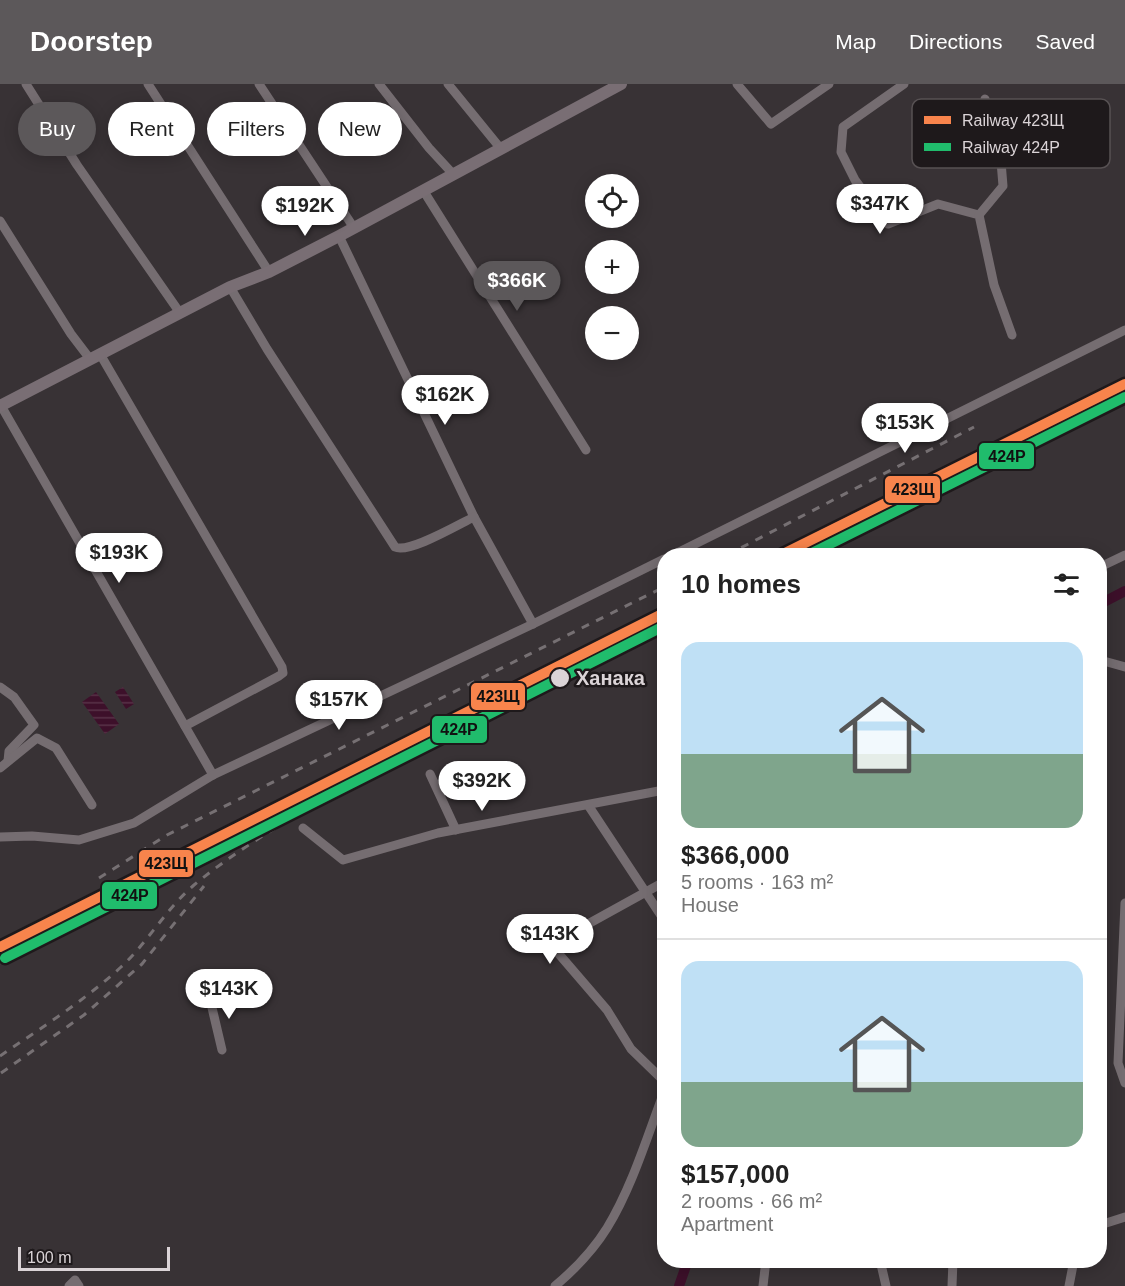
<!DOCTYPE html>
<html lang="en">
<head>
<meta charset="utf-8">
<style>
	body { margin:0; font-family:Arial,sans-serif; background:#f2f2f2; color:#222; height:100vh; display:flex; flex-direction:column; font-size:22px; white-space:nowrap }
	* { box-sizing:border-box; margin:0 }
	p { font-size:20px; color:#767676 }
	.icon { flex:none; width:33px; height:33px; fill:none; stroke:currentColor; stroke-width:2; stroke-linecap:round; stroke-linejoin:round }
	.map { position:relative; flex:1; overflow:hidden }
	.side { position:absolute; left:657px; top:464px; width:450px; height:720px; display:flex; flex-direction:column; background:#fff; border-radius:24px; box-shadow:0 3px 15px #0003 }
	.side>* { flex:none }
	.guide { position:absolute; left:18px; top:18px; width:549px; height:54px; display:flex; gap:12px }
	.buttons { position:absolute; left:585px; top:90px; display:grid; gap:12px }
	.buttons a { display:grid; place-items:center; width:54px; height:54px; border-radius:50%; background:#fff; box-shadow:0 3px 15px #0003; font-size:30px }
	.scale { position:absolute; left:18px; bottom:15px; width:152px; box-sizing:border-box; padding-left:6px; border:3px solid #dbd4d7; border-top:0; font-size:16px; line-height:21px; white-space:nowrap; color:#dbd4d7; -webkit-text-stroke:4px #1e191b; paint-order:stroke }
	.price { position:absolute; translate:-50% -51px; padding:0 14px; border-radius:21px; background:#fff; color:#222; font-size:20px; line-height:39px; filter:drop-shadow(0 2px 3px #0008) }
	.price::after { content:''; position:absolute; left:50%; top:36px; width:18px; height:14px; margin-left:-9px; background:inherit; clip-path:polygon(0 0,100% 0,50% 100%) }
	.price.active { background:#5c585a; color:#fff }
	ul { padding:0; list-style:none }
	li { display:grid; align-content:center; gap:12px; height:318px; padding:0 24px }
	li+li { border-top:2px solid #e0e0e0 }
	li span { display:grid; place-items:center; height:186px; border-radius:18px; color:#555 }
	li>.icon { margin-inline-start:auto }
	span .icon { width:108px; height:108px; fill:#fffc; stroke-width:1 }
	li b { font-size:26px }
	h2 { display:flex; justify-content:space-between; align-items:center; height:72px; padding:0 24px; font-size:26px }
	.chip { padding:0 21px; border-radius:27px; background:#fff; box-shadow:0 3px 15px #0003; font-size:21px; line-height:54px }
	.chip.active { background:#5c585a; color:#fff }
	header { display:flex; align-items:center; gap:36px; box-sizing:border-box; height:84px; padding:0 30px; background:#5c585a; color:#fff }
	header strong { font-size:28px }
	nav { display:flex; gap:33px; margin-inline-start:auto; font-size:21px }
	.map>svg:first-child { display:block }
	.water { fill:url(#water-rules) }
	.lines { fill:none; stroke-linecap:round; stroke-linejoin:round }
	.canal { stroke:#3d102a; stroke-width:10 }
	.street { stroke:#756d71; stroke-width:9 }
	.secondary { stroke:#796e74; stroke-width:12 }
	.rail { stroke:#767073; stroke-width:3; stroke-dasharray:8 8; stroke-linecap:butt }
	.rail-1-casing { stroke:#1e191b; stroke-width:15 }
	.rail-2-casing { stroke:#1e191b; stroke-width:15 }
	.rail-1 { stroke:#f8844c; stroke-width:10 }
	.rail-2 { stroke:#20bc6c; stroke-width:10 }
	.stop-dot { fill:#dbd4d7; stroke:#1e191b; stroke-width:2 }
	.labels { text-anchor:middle; stroke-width:5; stroke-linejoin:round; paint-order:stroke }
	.stop-label { font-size:20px; font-weight:bold; fill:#dbd4d7; stroke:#1e191b; text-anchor:start }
	.key { fill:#1e191b; stroke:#575153; stroke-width:1.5 }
	.key-label { font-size:16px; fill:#dbd4d7 }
	.line-badge { stroke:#1e191b; stroke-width:2 }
	.pale-badge-label { font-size:16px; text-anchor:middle; font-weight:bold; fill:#111 }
</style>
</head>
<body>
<header>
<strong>Doorstep</strong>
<nav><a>Map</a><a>Directions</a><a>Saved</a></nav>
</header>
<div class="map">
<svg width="1125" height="1202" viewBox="0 0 1125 1202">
	<defs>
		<pattern id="water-rules" width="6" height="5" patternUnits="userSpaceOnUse" patternTransform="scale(1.5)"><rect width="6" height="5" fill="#3d102a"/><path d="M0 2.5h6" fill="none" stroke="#583248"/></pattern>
	</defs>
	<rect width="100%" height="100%" fill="#383235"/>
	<g class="water">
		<path d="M123 603 134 620 126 625 115 608Z"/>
		<path d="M96 608 119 640 105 650 82 618Z"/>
	</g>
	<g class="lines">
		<g class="canal">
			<path d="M1100 520 1125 507"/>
			<path d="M679 1202 688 1176"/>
		</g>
		<g class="street">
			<path d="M26 0 77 81 180 229"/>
			<path d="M148 0 269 188"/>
			<path d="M259 0 354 144"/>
			<path d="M379 0 429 64 453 90"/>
			<path d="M448 0 501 65"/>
			<path d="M737 0 771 40 829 0"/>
			<path d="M904 0 843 43 841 68 855 96 888 140 938 120 979 131 994 201 1012 251"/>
			<path d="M423 106 586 366"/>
			<path d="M979 131 1003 102 999 53 985 15"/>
			<path d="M0 137 71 250 90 275"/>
			<path d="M339 152 474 433 533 540"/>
			<path d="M230 203 267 265 395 463C409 470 459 440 474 433"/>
			<path d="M100 270 282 583 283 589 279 592 185 642"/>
			<path d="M0 320 213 691"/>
			<path d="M673 471 1125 246"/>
			<path d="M1100 483 1125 471"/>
			<path d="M1100 576 1125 583"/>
			<path d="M0 603 14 613 34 641 9 667 8 677"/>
			<path d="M0 684 37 654 56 664 92 721"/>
			<path d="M430 690 456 746"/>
			<path d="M588 721 664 836"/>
			<path d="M303 744 343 776 438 749 664 706"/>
			<path d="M0 753 32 752 79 756 134 739 213 691 533 540 664 475"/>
			<path d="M664 798 559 856 552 862 607 926 631 965 664 997"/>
			<path d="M1125 819 1118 979 1125 999"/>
			<path d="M209 911 222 966"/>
			<path d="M1100 1141 1125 1133"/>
			<path d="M880 1176 886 1202"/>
			<path d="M69 1202 75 1196 79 1202"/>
			<path d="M555 1202C574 1186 594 1165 607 1144 632 1103 647 1053 664 1008"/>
			<path d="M763 1202 766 1176"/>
			<path d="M952 1202 953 1176"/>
			<path d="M1069 1202 1074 1176"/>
		</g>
		<path class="secondary" d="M0 322 230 203 269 188 339 152 621 0"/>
		<g class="rail">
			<path d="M727 471 974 343"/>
			<path d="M99 794 167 751 664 503"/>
			<path d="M0 879 239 761"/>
			<path d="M0 972C41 944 84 917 121 883 148 858 166 825 194 801 261 746 340 707 418 670"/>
			<path d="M1 989 84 931 142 880 204 802"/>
		</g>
		<defs>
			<g id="rail-1">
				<path d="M781 471 1125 300"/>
				<path d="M0 863 664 529"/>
			</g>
			<g id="rail-2">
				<path d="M808 471 1125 313"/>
				<path d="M5 874 664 542"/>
			</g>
		</defs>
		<use href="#rail-1" class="rail-1-casing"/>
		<use href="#rail-2" class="rail-2-casing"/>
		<use href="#rail-1" class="rail-1"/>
		<use href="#rail-2" class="rail-2"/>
	</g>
	<circle class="stop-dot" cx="560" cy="594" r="10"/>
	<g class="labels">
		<g class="stop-label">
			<text x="576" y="601">Ханака</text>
		</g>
	</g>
	<rect x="912" y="15" width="198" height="69" rx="9" class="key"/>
	<rect x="924" y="32" width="27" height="8" fill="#f8844c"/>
	<rect x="924" y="59" width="27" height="8" fill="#20bc6c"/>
	<g class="key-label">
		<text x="962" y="42">Railway 423Щ</text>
		<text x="962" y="69">Railway 424Р</text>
	</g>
	<g class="line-badge">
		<rect x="978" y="358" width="57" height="28" rx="6" fill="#20bc6c"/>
		<rect x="884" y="391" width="57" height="29" rx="6" fill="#f8844c"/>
		<rect x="470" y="598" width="56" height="29" rx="6" fill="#f8844c"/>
		<rect x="431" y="631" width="57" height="29" rx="6" fill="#20bc6c"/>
		<rect x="138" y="765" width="56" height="29" rx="6" fill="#f8844c"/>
		<rect x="101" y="797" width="57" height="29" rx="6" fill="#20bc6c"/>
	</g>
	<g class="pale-badge-label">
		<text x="1007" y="378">424Р</text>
		<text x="913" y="411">423Щ</text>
		<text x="498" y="618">423Щ</text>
		<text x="459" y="651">424Р</text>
		<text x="166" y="785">423Щ</text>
		<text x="130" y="817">424Р</text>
	</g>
</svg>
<div class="buttons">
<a><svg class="icon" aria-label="locate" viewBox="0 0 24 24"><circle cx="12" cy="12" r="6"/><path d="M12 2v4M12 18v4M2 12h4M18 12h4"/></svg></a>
<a>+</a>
<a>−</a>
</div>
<div class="scale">100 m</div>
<b class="price" style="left:880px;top:151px">$347K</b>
<b class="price" style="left:305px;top:153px">$192K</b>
<b class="price active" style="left:517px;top:228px">$366K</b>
<b class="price" style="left:445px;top:342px">$162K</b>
<b class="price" style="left:905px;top:370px">$153K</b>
<b class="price" style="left:119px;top:500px">$193K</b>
<b class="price" style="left:339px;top:647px">$157K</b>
<b class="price" style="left:482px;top:728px">$392K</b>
<b class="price" style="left:550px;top:881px">$143K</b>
<b class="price" style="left:229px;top:936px">$143K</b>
<div class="guide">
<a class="chip active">Buy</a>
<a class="chip">Rent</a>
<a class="chip">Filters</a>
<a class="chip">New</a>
</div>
<section class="side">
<h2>10 homes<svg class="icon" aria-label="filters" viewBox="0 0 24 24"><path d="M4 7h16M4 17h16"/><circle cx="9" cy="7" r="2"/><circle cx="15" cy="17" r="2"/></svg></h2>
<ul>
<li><span style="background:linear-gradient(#bfe0f5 60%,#7fa58c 0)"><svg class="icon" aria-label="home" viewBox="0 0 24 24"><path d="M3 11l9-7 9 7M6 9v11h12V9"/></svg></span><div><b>$366,000</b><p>5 rooms · 163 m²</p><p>House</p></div></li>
<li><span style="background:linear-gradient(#bfe0f5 65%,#7fa58c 0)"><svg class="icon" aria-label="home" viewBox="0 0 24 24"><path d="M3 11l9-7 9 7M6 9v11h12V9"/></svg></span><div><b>$157,000</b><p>2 rooms · 66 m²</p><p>Apartment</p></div></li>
</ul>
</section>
</div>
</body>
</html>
